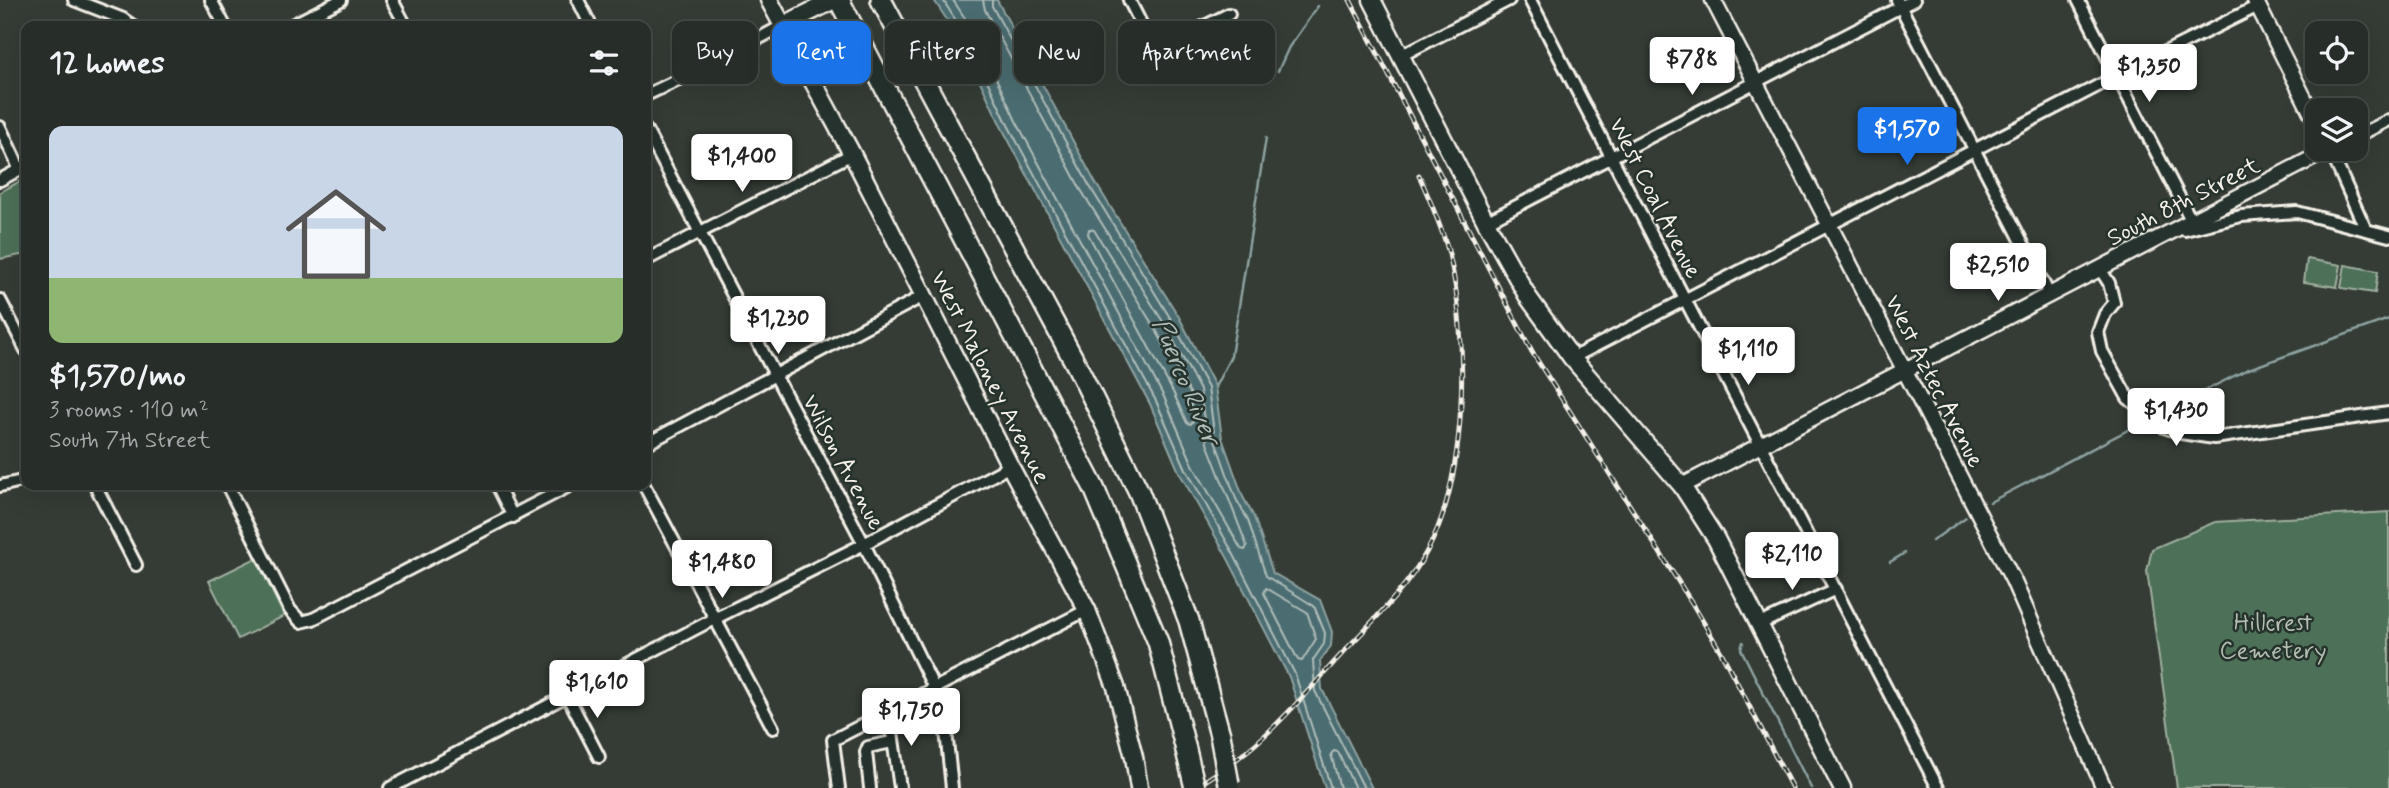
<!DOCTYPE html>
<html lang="en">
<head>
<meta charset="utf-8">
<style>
	body { margin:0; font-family:Mynerve,sans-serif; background:#2f3530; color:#f1f3f6; height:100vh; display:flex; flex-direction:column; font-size:26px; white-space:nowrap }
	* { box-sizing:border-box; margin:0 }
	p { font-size:23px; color:#a4a8a8 }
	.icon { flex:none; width:38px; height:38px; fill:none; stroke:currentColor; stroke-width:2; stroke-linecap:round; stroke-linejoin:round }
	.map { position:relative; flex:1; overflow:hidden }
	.side { position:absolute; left:21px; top:21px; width:630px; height:469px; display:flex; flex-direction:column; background:#272d28; border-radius:14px; box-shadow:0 7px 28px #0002,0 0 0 2px #434945 }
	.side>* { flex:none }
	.banner { position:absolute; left:672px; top:21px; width:665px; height:63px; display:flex; gap:14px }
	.tools { position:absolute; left:2305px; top:21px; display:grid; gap:14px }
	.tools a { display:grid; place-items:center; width:63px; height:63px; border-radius:14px; background:#272d28; box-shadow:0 7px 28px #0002,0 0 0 2px #434945; font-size:35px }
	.price { position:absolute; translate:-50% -60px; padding:0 16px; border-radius:7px; background:#fff; color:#222; font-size:23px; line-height:46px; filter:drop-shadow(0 2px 4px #0008) }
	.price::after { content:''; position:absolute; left:50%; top:42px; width:21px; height:16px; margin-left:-10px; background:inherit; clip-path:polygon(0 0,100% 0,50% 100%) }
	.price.on { background:#1a73e8; color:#fff }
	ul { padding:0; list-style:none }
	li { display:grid; align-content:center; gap:14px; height:371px; padding:0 28px }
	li+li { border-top:2px solid #434945 }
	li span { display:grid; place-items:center; height:217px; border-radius:14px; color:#555 }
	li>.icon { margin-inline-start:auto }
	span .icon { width:126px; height:126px; fill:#fffc; stroke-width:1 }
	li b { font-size:30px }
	h2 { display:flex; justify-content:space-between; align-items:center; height:84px; padding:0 28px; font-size:30px }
	.pill { padding:0 24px; border-radius:14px; background:#272d28; box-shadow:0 7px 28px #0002,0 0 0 2px #434945; font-size:24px; line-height:63px }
	.pill.on { background:#1a73e8; color:#fff }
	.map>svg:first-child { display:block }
	.green { fill:#4e6f59; stroke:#a1b0a0; stroke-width:2 }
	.water { fill:#4b6d71; stroke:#8fa2a1; stroke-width:2 }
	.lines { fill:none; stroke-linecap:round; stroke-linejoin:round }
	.shore { stroke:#b0bcb8; stroke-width:2 }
	.stream { stroke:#8fa2a1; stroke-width:2.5 }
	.street-casing { stroke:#f4f1e8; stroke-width:16 }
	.secondary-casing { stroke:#f4f1e8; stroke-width:19 }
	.primary-casing { stroke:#f4f1e8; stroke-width:21 }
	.highway-casing { stroke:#f4f1e8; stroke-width:24 }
	.street { stroke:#26332d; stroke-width:10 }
	.secondary { stroke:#26332d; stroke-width:14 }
	.primary { stroke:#26332d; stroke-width:16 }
	.highway { stroke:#26332d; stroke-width:19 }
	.rail-casing { stroke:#f4f1e8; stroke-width:5 }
	.rail { stroke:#26332d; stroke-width:2.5; stroke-dasharray:8; stroke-linecap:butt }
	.highway-bridge-casing { stroke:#f4f1e8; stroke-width:24; stroke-linecap:butt }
	.highway-bridge { stroke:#26332d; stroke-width:19 }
	.labels { text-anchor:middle; stroke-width:5; stroke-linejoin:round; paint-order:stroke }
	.street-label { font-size:24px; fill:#f4f1e8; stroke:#26332d }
	.park-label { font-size:24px; fill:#b2bdaf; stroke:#26332d }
	.water-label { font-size:26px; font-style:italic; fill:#b0bcb8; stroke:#26332d }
</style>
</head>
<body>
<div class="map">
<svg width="2389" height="788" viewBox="0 0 2389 788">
	<rect width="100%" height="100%" fill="#343c35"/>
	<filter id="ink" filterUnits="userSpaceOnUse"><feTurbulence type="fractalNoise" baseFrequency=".0143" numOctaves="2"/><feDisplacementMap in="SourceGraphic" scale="14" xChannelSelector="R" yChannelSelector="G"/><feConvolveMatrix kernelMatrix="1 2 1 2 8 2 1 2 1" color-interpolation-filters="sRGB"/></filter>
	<g filter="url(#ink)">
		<g class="green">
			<path d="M26 178V254L0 259V192Z"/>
			<path d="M2307 259 2341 265 2337 287 2304 282Z"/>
			<path d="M2345 265 2378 271 2375 293 2341 288Z"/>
			<path d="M2389 512V788H2177L2147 571 2152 549 2215 522Z"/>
			<path d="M256 558 284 616 238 639 209 581Z"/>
		</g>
		<path class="water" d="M934 0H997L1095 182 1179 317 1215 386 1222 438 1243 497 1254 517 1273 573 1320 600 1332 632 1331 646 1320 661 1322 689 1372 788H1325L1289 677 1227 557 1179 472 1150 404 1002 128 962 43Z"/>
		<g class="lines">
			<g class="shore">
				<path d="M943 0 968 40 1008 125 1156 401 1186 469 1233 553 1295 674 1331 788"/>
				<path d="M953 0 976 35 1016 121 1164 397 1193 465 1241 549 1245 550 1247 546 1207 443 1200 390 1165 325 1081 190 985 10 983 0"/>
				<path d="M992 0V6L1089 185 1172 321 1208 388 1215 440 1236 499 1248 520 1266 576 1314 606 1325 633 1324 644 1313 660 1315 691 1364 788"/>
				<path d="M1089 229 1094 230 1156 330 1190 393 1193 421 1191 424 1187 423 1173 392 1088 234Z"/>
				<path d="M1266 588 1307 612 1316 639 1302 661 1298 660 1264 593Z"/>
				<path d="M1340 788 1331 754 1334 751 1338 752 1355 788"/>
			</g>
			<g class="stream">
				<path d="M1278 71 1289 47 1318 6"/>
				<path d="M1215 387 1231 356 1266 138"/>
				<path d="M2156 415 2246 370 2389 319"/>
				<path d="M1990 502 2147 420"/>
				<path d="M1932 541 1966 517"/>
				<path d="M1890 562 1905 553"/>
				<path d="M1743 642 1741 649 1811 788"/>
			</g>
			<defs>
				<g id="street">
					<path d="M74 0 123 19 133 26"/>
					<path d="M211 0 225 26"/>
					<path d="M392 0 406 26"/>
					<path d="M578 0 591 26"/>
					<path d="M1129 0 1155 51 1229 14"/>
					<path d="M1530 0 1938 788"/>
					<path d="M1897 0 2050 296"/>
					<path d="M2078 0 2192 222"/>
					<path d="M290 26 341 0"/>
					<path d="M1400 56 1509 0"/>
					<path d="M646 95 706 67 782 26"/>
					<path d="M0 127 20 170"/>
					<path d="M646 130 864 544 934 688 944 712 952 788"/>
					<path d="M2356 137 2389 120"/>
					<path d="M2333 149 2330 150 2366 230"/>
					<path d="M0 180 26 166"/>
					<path d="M1486 222 1914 0"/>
					<path d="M2185 230 2241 216 2297 212 2389 236"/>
					<path d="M646 260 852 154"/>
					<path d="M2100 269 2109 283 2114 303 2105 314 2098 332 2102 351 2128 398 2164 427 2181 433 2214 438 2389 413"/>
					<path d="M0 300 26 350"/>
					<path d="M1572 358 2117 76 2258 6"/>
					<path d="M646 444 925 295"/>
					<path d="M95 485 136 565"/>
					<path d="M227 485 290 610 301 622 313 619 571 485"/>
					<path d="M497 485 513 517"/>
					<path d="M644 485 773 728"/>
					<path d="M0 486 26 480"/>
					<path d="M1760 624 1836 589"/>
					<path d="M568 697 599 757"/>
					<path d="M889 711 900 788"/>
					<path d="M390 788 714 619 864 544 1010 466"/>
					<path d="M839 788 833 740 1087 610"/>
					<path d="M870 788 866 752 868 747 892 742"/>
				</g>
				<g id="secondary">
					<path d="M1713 0 2013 580 2104 788"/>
					<path d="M2255 0 2317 124"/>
					<path d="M1682 486 2330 149"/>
				</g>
				<g id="primary">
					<path d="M769 0 852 154 1010 466 1087 610 1116 687 1134 757 1139 788"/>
					<path d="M1372 0 1486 222 1528 297 1572 358 1682 486 1716 539 1842 788"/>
					<path d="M782 26 834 0"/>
				</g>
				<g id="highway">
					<path d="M839 0 1094 488 1158 642 1186 750"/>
					<path d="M881 0 1077 366 1139 492 1189 621 1220 735"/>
				</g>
			</defs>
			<use href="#street" class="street-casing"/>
			<use href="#secondary" class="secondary-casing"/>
			<use href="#primary" class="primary-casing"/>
			<use href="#highway" class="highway-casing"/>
			<use href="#street" class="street"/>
			<use href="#secondary" class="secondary"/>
			<use href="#primary" class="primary"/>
			<use href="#highway" class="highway"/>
			<defs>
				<g id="rail">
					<path d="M1350 0 1532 352 1692 603 1721 652 1792 788"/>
					<path d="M1194 788C1217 773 1242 757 1262 738 1290 713 1314 684 1339 657 1370 623 1405 592 1427 551 1468 477 1469 336 1449 254 1442 227 1430 201 1419 175"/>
				</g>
			</defs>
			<use href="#rail" class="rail-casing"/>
			<use href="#rail" class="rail"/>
			<defs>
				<g id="highway-bridge">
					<path d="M1220 735 1229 784"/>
					<path d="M1186 750 1195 788"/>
				</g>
			</defs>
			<use href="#highway-bridge" class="highway-bridge-casing"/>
			<use href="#highway-bridge" class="highway-bridge"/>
		</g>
	</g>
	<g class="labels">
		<g class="street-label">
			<text transform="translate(1656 198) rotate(63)" y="8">West Coal Avenue</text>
			<text transform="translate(2183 201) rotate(-27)" y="8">South 8th Street</text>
			<text transform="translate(991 377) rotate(63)" y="8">West Maloney Avenue</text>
			<text transform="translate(1935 381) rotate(63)" y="8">West Aztec Avenue</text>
			<text transform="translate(844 462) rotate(62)" y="8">Wilson Avenue</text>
		</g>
		<g class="park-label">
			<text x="2273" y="630">Hillcrest<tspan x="2273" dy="28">Cemetery</tspan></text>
		</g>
		<g class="water-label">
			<text transform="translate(1187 381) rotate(67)" y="9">Puerco River</text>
		</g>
	</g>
</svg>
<div class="tools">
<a><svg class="icon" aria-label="locate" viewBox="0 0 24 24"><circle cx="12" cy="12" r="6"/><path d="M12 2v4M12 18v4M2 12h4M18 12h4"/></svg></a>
<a><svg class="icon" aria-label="layers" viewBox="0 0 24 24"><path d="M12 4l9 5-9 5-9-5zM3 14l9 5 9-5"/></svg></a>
</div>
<b class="price" style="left:1692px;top:97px">$788</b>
<b class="price" style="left:2149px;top:104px">$1,350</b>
<b class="price on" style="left:1907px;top:167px">$1,570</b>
<b class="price" style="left:742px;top:194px">$1,400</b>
<b class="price" style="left:1998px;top:303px">$2,510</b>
<b class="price" style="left:778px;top:356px">$1,230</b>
<b class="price" style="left:1748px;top:387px">$1,110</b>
<b class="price" style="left:2176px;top:448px">$1,430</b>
<b class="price" style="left:1792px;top:592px">$2,110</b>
<b class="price" style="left:722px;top:600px">$1,480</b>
<b class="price" style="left:597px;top:720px">$1,610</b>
<b class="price" style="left:911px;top:748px">$1,750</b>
<div class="banner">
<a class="pill">Buy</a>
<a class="pill on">Rent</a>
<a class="pill">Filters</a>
<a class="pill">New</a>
<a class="pill">Apartment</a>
</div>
<section class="side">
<h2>12 homes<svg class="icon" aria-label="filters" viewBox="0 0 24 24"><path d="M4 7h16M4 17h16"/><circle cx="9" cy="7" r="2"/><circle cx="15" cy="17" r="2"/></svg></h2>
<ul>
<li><span style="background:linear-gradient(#c9d6e8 70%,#8fb573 0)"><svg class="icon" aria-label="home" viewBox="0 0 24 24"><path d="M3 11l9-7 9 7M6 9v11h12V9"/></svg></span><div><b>$1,570/mo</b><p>3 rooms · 110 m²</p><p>South 7th Street</p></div></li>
</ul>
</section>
</div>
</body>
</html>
